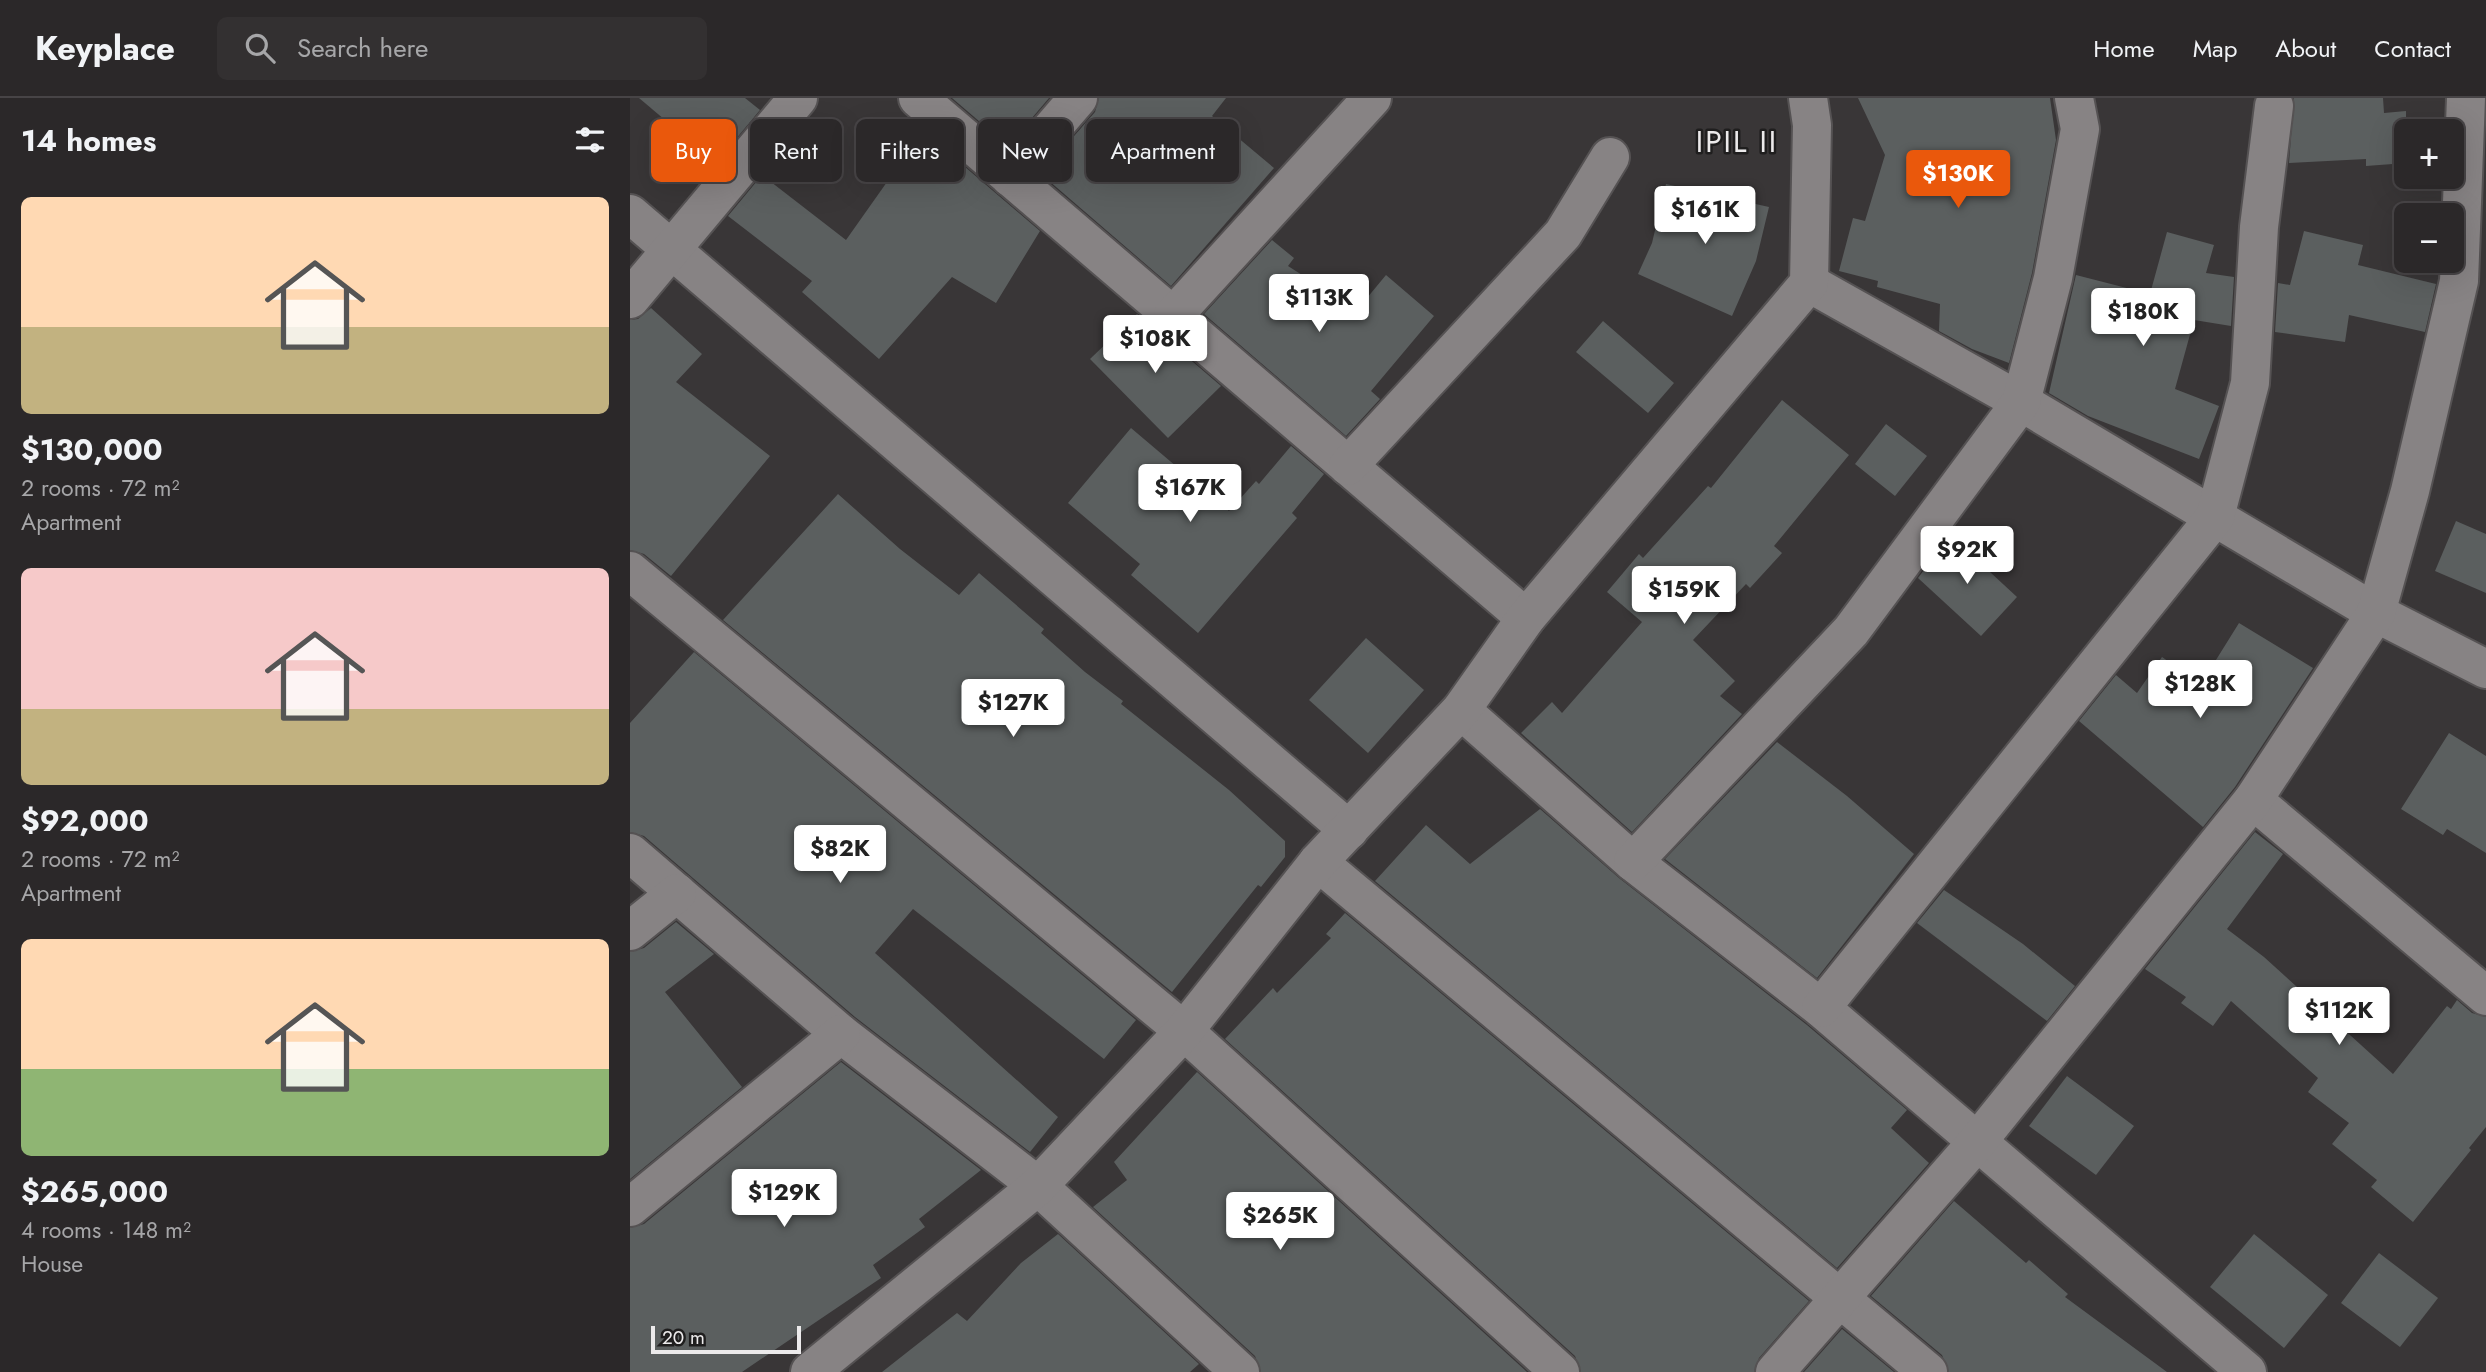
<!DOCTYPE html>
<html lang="en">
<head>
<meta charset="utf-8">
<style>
	body { margin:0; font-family:Jost,sans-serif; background:#333031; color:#f1f3f6; height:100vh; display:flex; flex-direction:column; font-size:26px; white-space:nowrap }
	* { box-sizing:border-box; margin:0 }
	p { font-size:23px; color:#a6a6a8 }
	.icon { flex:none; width:38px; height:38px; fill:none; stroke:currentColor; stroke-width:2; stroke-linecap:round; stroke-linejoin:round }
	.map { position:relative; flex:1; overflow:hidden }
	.sheet { display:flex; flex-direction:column; background:#2b2829; width:630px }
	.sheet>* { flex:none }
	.guide { position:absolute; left:21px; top:21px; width:665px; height:63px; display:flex; gap:14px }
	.fabs { position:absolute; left:1764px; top:21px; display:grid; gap:14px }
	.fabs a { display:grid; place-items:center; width:70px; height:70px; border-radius:10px; background:#2b2829; box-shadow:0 7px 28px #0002,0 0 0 2px #474446; font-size:35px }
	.scale { position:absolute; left:21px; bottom:18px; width:150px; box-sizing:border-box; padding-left:7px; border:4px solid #eceaeb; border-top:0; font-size:19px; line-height:24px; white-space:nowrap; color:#eceaeb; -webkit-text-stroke:5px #1f1e1e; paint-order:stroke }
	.price { position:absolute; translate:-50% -60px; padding:0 16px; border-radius:7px; background:#fff; color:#222; font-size:23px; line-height:46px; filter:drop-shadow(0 2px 4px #0008) }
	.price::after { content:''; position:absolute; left:50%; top:42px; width:21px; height:16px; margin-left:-10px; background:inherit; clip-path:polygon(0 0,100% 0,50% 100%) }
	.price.active { background:#ea580c; color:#fff }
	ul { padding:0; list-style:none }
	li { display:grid; align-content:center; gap:14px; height:371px; padding:0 21px }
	li span { display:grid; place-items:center; height:217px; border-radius:10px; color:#555 }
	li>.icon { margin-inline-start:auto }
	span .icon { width:126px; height:126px; fill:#fffc; stroke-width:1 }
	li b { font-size:30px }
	h2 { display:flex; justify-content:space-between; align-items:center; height:84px; padding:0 21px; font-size:30px }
	.pill { padding:0 24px; border-radius:10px; background:#2b2829; box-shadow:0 7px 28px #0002,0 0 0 2px #474446; font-size:24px; line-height:63px }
	.pill.active { background:#ea580c; color:#fff }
	header { display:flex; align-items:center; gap:42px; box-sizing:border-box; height:98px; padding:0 35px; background:#2b2829; border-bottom:2px solid #474446 }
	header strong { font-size:33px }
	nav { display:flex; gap:38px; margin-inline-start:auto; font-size:24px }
	.search { width:490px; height:63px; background:#333031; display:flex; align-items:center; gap:18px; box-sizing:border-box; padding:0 24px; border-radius:10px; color:#a6a6a8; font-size:26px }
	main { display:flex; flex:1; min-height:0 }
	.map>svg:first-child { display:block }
	.building { fill:#5b5f5f }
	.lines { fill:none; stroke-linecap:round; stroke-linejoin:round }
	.street-casing { stroke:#555253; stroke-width:42 }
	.street { stroke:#878384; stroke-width:38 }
	.labels { text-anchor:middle; stroke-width:5; stroke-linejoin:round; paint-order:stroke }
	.quarter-label { font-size:30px; letter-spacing:2px; fill:#eceaeb; stroke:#1f1e1e }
</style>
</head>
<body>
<header>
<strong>Keyplace</strong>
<div class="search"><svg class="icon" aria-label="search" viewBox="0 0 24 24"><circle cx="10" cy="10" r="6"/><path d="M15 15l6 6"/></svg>Search here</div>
<nav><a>Home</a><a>Map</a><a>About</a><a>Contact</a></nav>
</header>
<main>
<section class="sheet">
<h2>14 homes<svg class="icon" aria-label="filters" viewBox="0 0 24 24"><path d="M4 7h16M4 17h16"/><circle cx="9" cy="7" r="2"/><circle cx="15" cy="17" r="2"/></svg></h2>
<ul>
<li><span style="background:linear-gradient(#ffd9b3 60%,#c2b280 0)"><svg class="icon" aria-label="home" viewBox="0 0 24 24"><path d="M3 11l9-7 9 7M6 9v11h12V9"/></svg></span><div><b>$130,000</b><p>2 rooms · 72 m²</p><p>Apartment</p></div></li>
<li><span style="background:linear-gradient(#f6c9c9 65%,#c2b280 0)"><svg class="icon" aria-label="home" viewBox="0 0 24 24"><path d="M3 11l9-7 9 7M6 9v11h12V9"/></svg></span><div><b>$92,000</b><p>2 rooms · 72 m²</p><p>Apartment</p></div></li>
<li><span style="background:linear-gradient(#ffd9b3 60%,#8fb573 0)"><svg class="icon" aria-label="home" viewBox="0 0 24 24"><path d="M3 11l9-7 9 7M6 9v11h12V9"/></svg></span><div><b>$265,000</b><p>4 rooms · 148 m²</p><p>House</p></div></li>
</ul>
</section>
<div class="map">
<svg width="1856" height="1274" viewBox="0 0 1856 1274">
	<rect width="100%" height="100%" fill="#393637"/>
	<g class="building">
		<path d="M9 0H115L130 12 86 65Z"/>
		<path d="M322 0H419L378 48Z"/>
		<path d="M469 0H596L582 18 644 70 541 188 411 76 465 14Z"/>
		<path d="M1228 0H1420L1426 42 1402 175 1379 265 1342 251 1309 233 1310 206 1247 189 1248 183 1209 173 1223 120 1235 123 1255 57Z"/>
		<path d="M1664 0H1753L1754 15 1776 13V65L1736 68V61L1659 65Z"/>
		<path d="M293 33 410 133 366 205 322 179 249 261 172 194 182 183 98 118 132 77 216 142Z"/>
		<path d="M1036 86 1139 109 1126 163 1102 218 1008 176 1022 145Z"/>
		<path d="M1674 133 1733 147 1728 167 1806 186 1795 234 1719 217 1715 244 1645 234 1648 185 1660 187Z"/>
		<path d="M1537 134 1584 147 1576 175 1604 179 1601 228 1564 222 1545 291 1589 308 1569 361 1458 318 1419 295 1446 177 1520 196Z"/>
		<path d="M642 142 664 160 658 168 727 212 756 177 804 218 741 293 750 301 716 338 574 216Z"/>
		<path d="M21 210 72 256 46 284 140 358 41 478 14 456 0 452V222L8 221Z"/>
		<path d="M507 216 591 288 538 340 460 261Z"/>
		<path d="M973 223 1044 285 1018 315 946 254Z"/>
		<path d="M1152 302 1219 357 1144 448 1152 455 1120 490 1116 486 1063 542 1105 583 1090 598 1112 616 1002 734 891 635 922 604 932 615 1012 524 977 494 1009 456 1013 460 1078 388 1081 390Z"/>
		<path d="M1256 326 1297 358 1265 398 1225 366Z"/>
		<path d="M501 330 599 413 626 383 629 386 661 348 694 376 662 415 667 420 568 535 501 477 510 466 438 405Z"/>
		<path d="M208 396 270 451 329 497 349 475 414 531 411 535 455 574 493 603 491 606 599 692 655 743V759L631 789 628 787 542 894 93 522Z"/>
		<path d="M1826 423 1856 436V495L1805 473Z"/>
		<path d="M1320 437 1387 499 1351 538 1288 480Z"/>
		<path d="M1609 525 1683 570 1605 689 1573 729 1449 623 1486 577 1507 595 1532 559 1571 586Z"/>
		<path d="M736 540 794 592 738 655 679 602Z"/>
		<path d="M64 554 506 922 474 961 283 811 245 855 428 1019 400 1054 225 919 14 738 0 734V625Z"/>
		<path d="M1819 635 1856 658V755L1817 731 1813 737 1771 711Z"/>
		<path d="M1147 644 1217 698 1284 756 1187 880 1035 761Z"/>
		<path d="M910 711 989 780 1177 927 1277 1012 1261 1030 1299 1065 1207 1170 745 783 796 727 840 766Z"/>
		<path d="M1625 734 1653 756 1597 831 1634 859 1763 976 1817 908 1821 911 1827 902 1842 915 1856 919V1029L1839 1050 1841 1052 1783 1124 1741 1089 1747 1082 1702 1046 1719 1025 1678 994 1688 980 1601 903 1583 928 1551 905 1556 899 1515 871Z"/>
		<path d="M1314 792 1393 846 1445 888 1417 923 1287 825Z"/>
		<path d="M715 815 1179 1203 1129 1260 1124 1274H951L945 1258 595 941 643 890 647 895 701 840 696 836Z"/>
		<path d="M46 824 84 856 35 894 112 989 0 1081V854L14 850Z"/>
		<path d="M211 964 351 1072 289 1121 295 1129 243 1167 251 1180 112 1274H0V1130L14 1126Z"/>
		<path d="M567 974 897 1274H631L625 1258 463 1109 497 1082 484 1064Z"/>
		<path d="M1437 978 1504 1028 1466 1077 1399 1028Z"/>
		<path d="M1324 1103 1396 1165 1399 1162 1438 1196 1435 1199 1537 1274H1319L1312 1257 1241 1198Z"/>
		<path d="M428 1136 569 1266 560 1274H252L327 1215 337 1223 391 1165Z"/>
		<path d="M1624 1136 1698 1197 1654 1250 1580 1189Z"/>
		<path d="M1749 1155 1808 1200 1770 1249 1711 1205Z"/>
		<path d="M1212 1231 1264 1274H1174Z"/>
	</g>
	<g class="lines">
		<defs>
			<g id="street">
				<path d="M288 0 896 520"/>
				<path d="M380 79 448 0"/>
				<path d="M0 116 719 732"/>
				<path d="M1179 185 1391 304 1746 515 1856 571"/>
				<path d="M0 201 168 0"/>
				<path d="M543 218 742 0"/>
				<path d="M718 368 933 136 980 59"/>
				<path d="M0 473 554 933 930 1274"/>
				<path d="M831 612 1003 764 1191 910 1617 1274"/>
				<path d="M1623 702 1856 898"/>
				<path d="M0 755 211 936 408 1088 610 1274"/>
				<path d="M688 764 1298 1274"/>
				<path d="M1003 764 1221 533 1391 304 1423 180 1450 31 1444 0"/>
				<path d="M0 833 47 795"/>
				<path d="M1191 910 1585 419 1620 285 1629 129 1644 8"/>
				<path d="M0 1109 211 936"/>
				<path d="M180 1274 408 1088 554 933 688 764 831 612 896 520 1179 185 1182 27 1178 0"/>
				<path d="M1145 1274 1347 1044 1623 702 1746 515 1780 393 1829 183 1836 0"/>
			</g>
		</defs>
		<use href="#street" class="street-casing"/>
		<use href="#street" class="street"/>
	</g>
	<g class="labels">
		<g class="quarter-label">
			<text x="1107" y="54">IPIL II</text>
		</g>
	</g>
</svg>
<div class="fabs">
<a>+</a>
<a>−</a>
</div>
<div class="scale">20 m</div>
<b class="price active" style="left:1328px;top:112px">$130K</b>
<b class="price" style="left:1075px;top:148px">$161K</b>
<b class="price" style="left:689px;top:236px">$113K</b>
<b class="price" style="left:1513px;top:250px">$180K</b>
<b class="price" style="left:525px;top:277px">$108K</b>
<b class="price" style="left:560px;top:426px">$167K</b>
<b class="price" style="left:1337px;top:488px">$92K</b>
<b class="price" style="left:1054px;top:528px">$159K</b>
<b class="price" style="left:1570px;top:622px">$128K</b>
<b class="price" style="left:383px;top:641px">$127K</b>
<b class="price" style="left:210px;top:787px">$82K</b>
<b class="price" style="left:1709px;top:949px">$112K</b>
<b class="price" style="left:154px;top:1131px">$129K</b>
<b class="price" style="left:650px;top:1154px">$265K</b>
<div class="guide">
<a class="pill active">Buy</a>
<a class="pill">Rent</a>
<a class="pill">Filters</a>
<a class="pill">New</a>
<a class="pill">Apartment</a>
</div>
</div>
</main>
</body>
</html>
